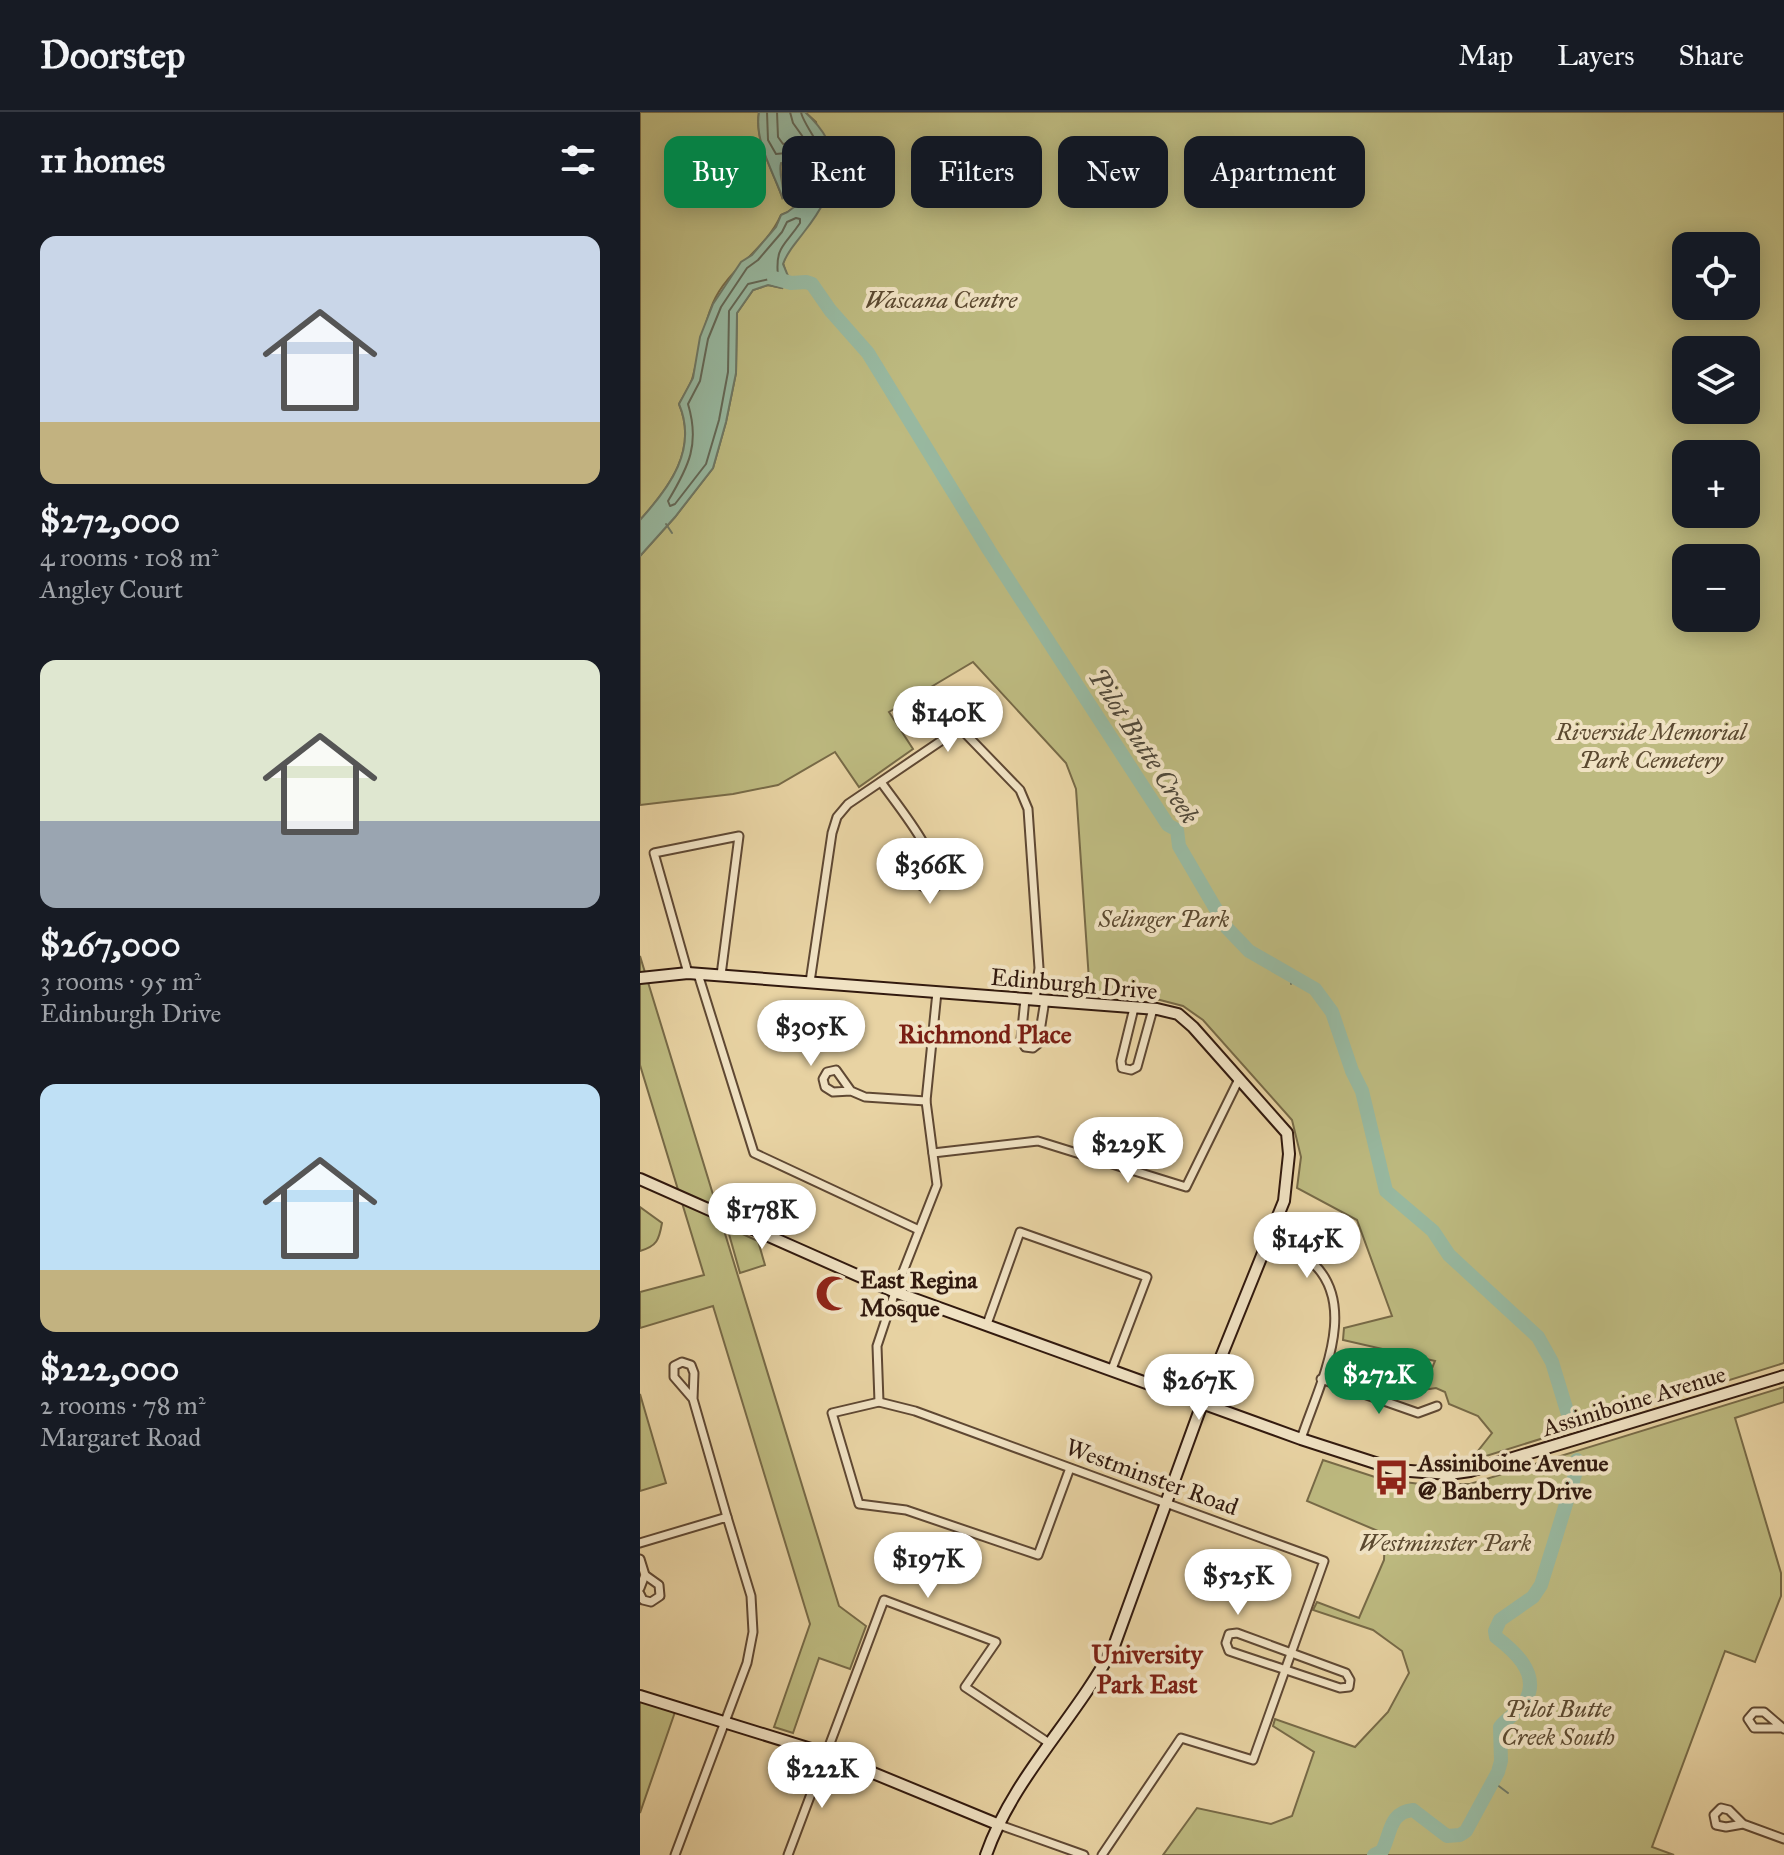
<!DOCTYPE html>
<html lang="en">
<head>
<meta charset="utf-8">
<style>
	body { margin:0; font-family:"IM FELL Great Primer",serif; background:#20242c; color:#f1f3f6; height:100vh; display:flex; flex-direction:column; font-size:30px; white-space:nowrap }
	* { box-sizing:border-box; margin:0 }
	p { font-size:26px; color:#9ea1a6 }
	.icon { flex:none; width:44px; height:44px; fill:none; stroke:currentColor; stroke-width:2; stroke-linecap:round; stroke-linejoin:round }
	.map { position:relative; flex:1; overflow:hidden }
	.details { display:flex; flex-direction:column; background:#171b24; width:640px }
	.details>* { flex:none }
	.hud { position:absolute; left:24px; top:24px; width:760px; height:72px; display:flex; gap:16px }
	.controls { position:absolute; left:1032px; top:120px; display:grid; gap:16px }
	.controls a { display:grid; place-items:center; width:88px; height:88px; border-radius:16px; background:#171b24; box-shadow:0 4px 20px #0003; font-size:40px }
	.price { position:absolute; translate:-50% -68px; padding:0 18px; border-radius:28px; background:#fff; color:#222; font-size:26px; line-height:52px; filter:drop-shadow(0 2px 4px #0008) }
	.price::after { content:''; position:absolute; left:50%; top:48px; width:24px; height:18px; margin-left:-12px; background:inherit; clip-path:polygon(0 0,100% 0,50% 100%) }
	.price.selected { background:#0b8043; color:#fff }
	ul { padding:0; list-style:none }
	li { display:grid; align-content:center; gap:16px; height:424px; padding:0 40px }
	li span { display:grid; place-items:center; height:248px; border-radius:16px; color:#555 }
	li>.icon { margin-inline-start:auto }
	span .icon { width:144px; height:144px; fill:#fffc; stroke-width:1 }
	li b { font-size:34px }
	h2 { display:flex; justify-content:space-between; align-items:center; height:96px; padding:0 40px; font-size:34px }
	.pill { padding:0 28px; border-radius:16px; background:#171b24; box-shadow:0 4px 20px #0003; font-size:28px; line-height:72px }
	.pill.selected { background:#0b8043; color:#fff }
	header { display:flex; align-items:center; gap:48px; box-sizing:border-box; height:112px; padding:0 40px; background:#171b24; border-bottom:2px solid #363941 }
	header strong { font-size:38px }
	nav { display:flex; gap:44px; margin-inline-start:auto; font-size:28px }
	main { display:flex; flex:1; min-height:0 }
	.map>svg:first-child { display:block }
	.green { fill:#bdba80; stroke:#776a47; stroke-width:2; fill-rule:evenodd }
	.water { fill:#98b9a1; stroke:#6f7966; stroke-width:2 }
	.lines { fill:none; stroke-linecap:round; stroke-linejoin:round }
	.shore { stroke:#646958; stroke-width:2 }
	.stream { stroke:#6f7966; stroke-width:2 }
	.river { stroke:#98b9a1; stroke-width:14 }
	.street-casing { stroke:#5f4833; stroke-width:11 }
	.secondary-casing { stroke:#31190e; stroke-width:14 }
	.street { stroke:#f0e2c3; stroke-width:7 }
	.secondary { stroke:#f0e2c3; stroke-width:10 }
	.labels { text-anchor:middle; stroke-width:8; stroke-linejoin:round; paint-order:stroke }
	.park-label { font-size:24px; font-style:italic; fill:#5b4930; stroke:#f0e2c3 }
	.street-label { font-size:24px; fill:#31190e; stroke:#f0e2c3 }
	.poi-label { font-size:24px; font-weight:bold; fill:#31190e; stroke:#f0e2c3; text-anchor:start }
	.water-label { font-size:26px; font-style:italic; fill:#50493a; stroke:#f0e2c3 }
	.neighbourhood-label { font-size:26px; font-weight:bold; fill:#7a1f14; stroke:#f0e2c3 }
</style>
</head>
<body>
<header>
<strong>Doorstep</strong>
<nav><a>Map</a><a>Layers</a><a>Share</a></nav>
</header>
<main>
<section class="details">
<h2>11 homes<svg class="icon" aria-label="filters" viewBox="0 0 24 24"><path d="M4 7h16M4 17h16"/><circle cx="9" cy="7" r="2"/><circle cx="15" cy="17" r="2"/></svg></h2>
<ul>
<li><span style="background:linear-gradient(#c9d6e8 75%,#c2b280 0)"><svg class="icon" aria-label="home" viewBox="0 0 24 24"><path d="M3 11l9-7 9 7M6 9v11h12V9"/></svg></span><div><b>$272,000</b><p>4 rooms · 108 m²</p><p>Angley Court</p></div></li>
<li><span style="background:linear-gradient(#dfe7d0 65%,#9aa5b1 0)"><svg class="icon" aria-label="home" viewBox="0 0 24 24"><path d="M3 11l9-7 9 7M6 9v11h12V9"/></svg></span><div><b>$267,000</b><p>3 rooms · 95 m²</p><p>Edinburgh Drive</p></div></li>
<li><span style="background:linear-gradient(#bfe0f5 75%,#c2b280 0)"><svg class="icon" aria-label="home" viewBox="0 0 24 24"><path d="M3 11l9-7 9 7M6 9v11h12V9"/></svg></span><div><b>$222,000</b><p>2 rooms · 78 m²</p><p>Margaret Road</p></div></li>
</ul>
</section>
<div class="map">
<svg width="1144" height="1743" viewBox="0 0 1144 1743">
	<rect width="100%" height="100%" fill="#e8d3a3"/>
	<filter id="stains"><feTurbulence type="fractalNoise" baseFrequency=".0025" numOctaves="4"/><feColorMatrix values="0 0 0 0 .2 0 0 0 0 .09 0 0 0 0 .02 0 0 0 .5 -.17"/></filter>
	<radialGradient id="worn" r=".72"><stop offset=".6" stop-color="#630" stop-opacity="0"/><stop offset="1" stop-color="#630" stop-opacity=".3"/></radialGradient>
	<g class="green">
		<path d="M0 0H119C114 29 133 58 142 85 146 73 138 63 141 51L163 46 171 52C172 71 160 97 141 103 126 138 88 156 73 191 62 217 60 238 53 264 51 273 44 283 39 292 58 337 30 375 0 408Z"/>
		<path d="M165 0H1144V1251L830 1349 852 1321 838 1304 809 1292 805 1280 796 1276 783 1278 795 1249 703 1228 704 1216 752 1204 717 1108 657 1076 661 1045 652 1008 563 908 543 894 520 888 490 882 450 883 436 677 426 651 333 550 249 600 273 637 219 675 195 640 138 673 93 682 0 693V444L35 405 73 356 86 310 96 261 97 201 113 178 128 173 142 176 146 161 143 151 148 139 189 82 176 10ZM1046 134H1106V194H1046ZM1046 238H1106V298H1046ZM1046 342H1106V402H1046ZM1046 446H1106V506H1046Z"/>
		<path d="M0 844 199 1494 226 1514 210 1557 179 1546 153 1621 134 1615 170 1512 73 1194 0 1216V1180L64 1163 0 953Z"/>
		<path d="M0 1095 22 1111C19 1128 17 1134 0 1139Z"/>
		<path d="M87 1115 118 1129 125 1153 100 1161Z"/>
		<path d="M1144 1275V1290L1095 1306 1141 1461V1484L1115 1550 1085 1539 1012 1735 1034 1743H523L557 1696 631 1712 652 1704 674 1640 633 1614 635 1607 715 1635 748 1600 769 1561 762 1539 733 1518 673 1498 677 1490 719 1506 744 1448 745 1422 667 1389 683 1348 741 1367 780 1372H830Z"/>
		<path d="M0 1282 26 1371 0 1379Z"/>
		<path d="M0 1589 35 1600 0 1701Z"/>
	</g>
	<path class="water" d="M119 0H165C210 41 197 78 164 120 156 131 148 138 143 152L151 171 142 176 128 173 113 178 97 201 96 261 86 310 73 356 35 405 0 444V408C30 375 58 337 39 292L53 266 60 225 73 192 101 150 112 143 136 115 141 103C160 97 172 71 171 52L163 46 141 51C138 63 145 74 143 87 133 59 114 29 119 0Z"/>
	<g class="lines">
		<g class="shore">
			<path d="M127 0 128 28 136 42C154 42 171 32 180 55H184L187 46C181 36 162 9 161 0"/>
			<path d="M137 0 138 25 143 32 160 29 163 25 153 11 150 0"/>
			<path d="M156 106 160 107V111C144 135 135 134 138 165L108 172 89 199 88 260 79 308 66 352 35 392 30 394 28 389C49 354 60 332 48 292L60 269 68 227 81 195 107 156 118 148 142 120 147 110Z"/>
		</g>
		<g class="stream">
			<path d="M26 412 32 421"/>
			<path d="M651 872V863"/>
			<path d="M856 1663V1672L868 1681"/>
		</g>
		<g class="river">
			<path d="M134 166 151 171 166 170 172 172 190 198 228 241 349 438 528 713 537 718 539 734 587 816 609 839 675 877 692 900 712 959 722 979 746 1079 793 1119 809 1143 898 1225 912 1250 930 1309"/>
			<path d="M734 1743 742 1739C751 1722 749 1700 773 1698L807 1724 820 1723 826 1719 858 1660 861 1649 860 1615C868 1605 882 1598 887 1586 899 1560 873 1538 856 1525L855 1519 860 1508 893 1485 901 1473 938 1353 937 1348"/>
		</g>
		<defs>
			<g id="street">
				<path d="M241 670C257 693 303 747 296 775L291 779 280 773C278 759 281 749 286 736"/>
				<path d="M48 861 14 741 99 724 81 863"/>
				<path d="M58 862 114 1041 279 1118"/>
				<path d="M170 870 192 721 197 705 208 692 320 616 380 678 388 697 399 856 395 888"/>
				<path d="M385 887 381 927 385 935 393 936 398 932 405 888"/>
				<path d="M494 896 481 949 482 956 491 958 497 955 513 897"/>
				<path d="M211 979 196 958 187 960 183 967 185 975 193 980 211 979 225 985 286 989"/>
				<path d="M293 1041 398 1029 546 1075 599 967"/>
				<path d="M629 1126C640 1131 653 1136 663 1143 726 1186 679 1272 661 1327"/>
				<path d="M347 1212 380 1120 507 1165 472 1257"/>
				<path d="M681 1267 778 1301 797 1294"/>
				<path d="M53 1287 34 1265V1254L42 1250 51 1253 54 1261 53 1287 87 1405"/>
				<path d="M239 1290 237 1234 255 1180 297 1073 286 989 297 880"/>
				<path d="M430 1356 398 1443 266 1398 219 1392 192 1301 239 1290 275 1299 684 1449 613 1648 541 1626 462 1743"/>
				<path d="M0 1431 87 1405 111 1484 113 1520 107 1551 35 1743"/>
				<path d="M0 1447 5 1463 19 1473 20 1484 11 1490 3 1488 0 1482"/>
				<path d="M0 1476 5 1463"/>
				<path d="M597 1521 706 1561 710 1568 709 1575 700 1576 589 1539 586 1531 589 1522Z"/>
				<path d="M1141 1616H1114L1108 1607 1114 1600H1124L1144 1617"/>
				<path d="M357 1712 444 1743"/>
				<path d="M1103 1712 1086 1715 1076 1713 1074 1703 1081 1696 1089 1698 1103 1712 1144 1727"/>
				<path d="M148 1743 244 1488 356 1530 325 1575 409 1631"/>
			</g>
			<g id="secondary">
				<path d="M0 866 48 861 517 897 538 902 553 915 647 1021 649 1042 644 1089 562 1292 474 1534C436 1607 373 1665 346 1743"/>
				<path d="M0 1067 255 1180 661 1327 757 1358 809 1362 830 1359 1144 1264"/>
				<path d="M0 1584 187 1642 357 1712"/>
			</g>
		</defs>
		<use href="#street" class="street-casing"/>
		<use href="#secondary" class="secondary-casing"/>
		<use href="#street" class="street"/>
		<use href="#secondary" class="secondary"/>
	</g>
	<defs>
		<symbol id="mosque-bare" viewBox="-9 -9 18 18"><path d="M3.5-4.9A6 6 0 1 0 3.5 4.9A5 5 0 1 1 3.5-4.9Z" fill="#8f2418" stroke="#f0e2c3" stroke-width="2.5" paint-order="stroke"/></symbol>
		<symbol id="bus-bare" viewBox="-9 -9 18 18"><path d="M-5-6H5V4H4V6H2V4H-2V6H-4V4H-5ZM-3.5-4V0h7V-4ZM-3.5 1.2v1.5H-2V1.2ZM2 1.2v1.5H3.5V1.2Z" fill="#8f2418" stroke="#f0e2c3" stroke-width="2.5" paint-order="stroke"/></symbol>
	</defs>
	<g fill-rule="evenodd">
		<use href="#mosque-bare" x="168" y="1156" width="51" height="51"/>
		<use href="#bus-bare" x="726" y="1340" width="51" height="51"/>
	</g>
	<g class="labels">
		<g class="park-label">
			<text x="301" y="196">Wascana Centre</text>
			<text x="1011" y="628">Riverside Memorial<tspan x="1011" dy="28">Park Cemetery</tspan></text>
			<text x="524" y="815">Selinger Park</text>
			<text x="805" y="1439">Westminster Park</text>
			<text x="918" y="1605">Pilot Butte<tspan x="918" dy="28">Creek South</tspan></text>
		</g>
		<g class="street-label">
			<text transform="translate(434 872) rotate(5)" y="8">Edinburgh Drive</text>
			<text transform="translate(994 1289) rotate(-17)" y="8">Assiniboine Avenue</text>
			<text transform="translate(512 1365) rotate(20)" y="8">Westminster Road</text>
		</g>
		<g class="poi-label">
			<text x="220" y="1176">East Regina<tspan x="220" dy="28">Mosque</tspan></text>
			<text x="778" y="1359">Assiniboine Avenue<tspan x="778" dy="28">@ Banberry Drive</tspan></text>
		</g>
		<g class="water-label">
			<text transform="translate(504 634) rotate(57)" y="9">Pilot Butte Creek</text>
		</g>
		<g class="neighbourhood-label">
			<text x="345" y="931">Richmond Place</text>
			<text x="507" y="1551">University<tspan x="507" dy="30">Park East</tspan></text>
		</g>
	</g>
	<rect width="100%" height="100%" filter="url(#stains)"/>
	<rect width="100%" height="100%" fill="url(#worn)"/>
</svg>
<div class="controls">
<a><svg class="icon" aria-label="locate" viewBox="0 0 24 24"><circle cx="12" cy="12" r="6"/><path d="M12 2v4M12 18v4M2 12h4M18 12h4"/></svg></a>
<a><svg class="icon" aria-label="layers" viewBox="0 0 24 24"><path d="M12 4l9 5-9 5-9-5zM3 14l9 5 9-5"/></svg></a>
<a>+</a>
<a>−</a>
</div>
<b class="price" style="left:308px;top:642px">$140K</b>
<b class="price" style="left:290px;top:794px">$366K</b>
<b class="price" style="left:171px;top:956px">$305K</b>
<b class="price" style="left:488px;top:1073px">$229K</b>
<b class="price" style="left:122px;top:1139px">$178K</b>
<b class="price" style="left:667px;top:1168px">$145K</b>
<b class="price selected" style="left:739px;top:1304px">$272K</b>
<b class="price" style="left:559px;top:1310px">$267K</b>
<b class="price" style="left:288px;top:1488px">$197K</b>
<b class="price" style="left:598px;top:1505px">$525K</b>
<b class="price" style="left:182px;top:1698px">$222K</b>
<div class="hud">
<a class="pill selected">Buy</a>
<a class="pill">Rent</a>
<a class="pill">Filters</a>
<a class="pill">New</a>
<a class="pill">Apartment</a>
</div>
</div>
</main>
</body>
</html>
